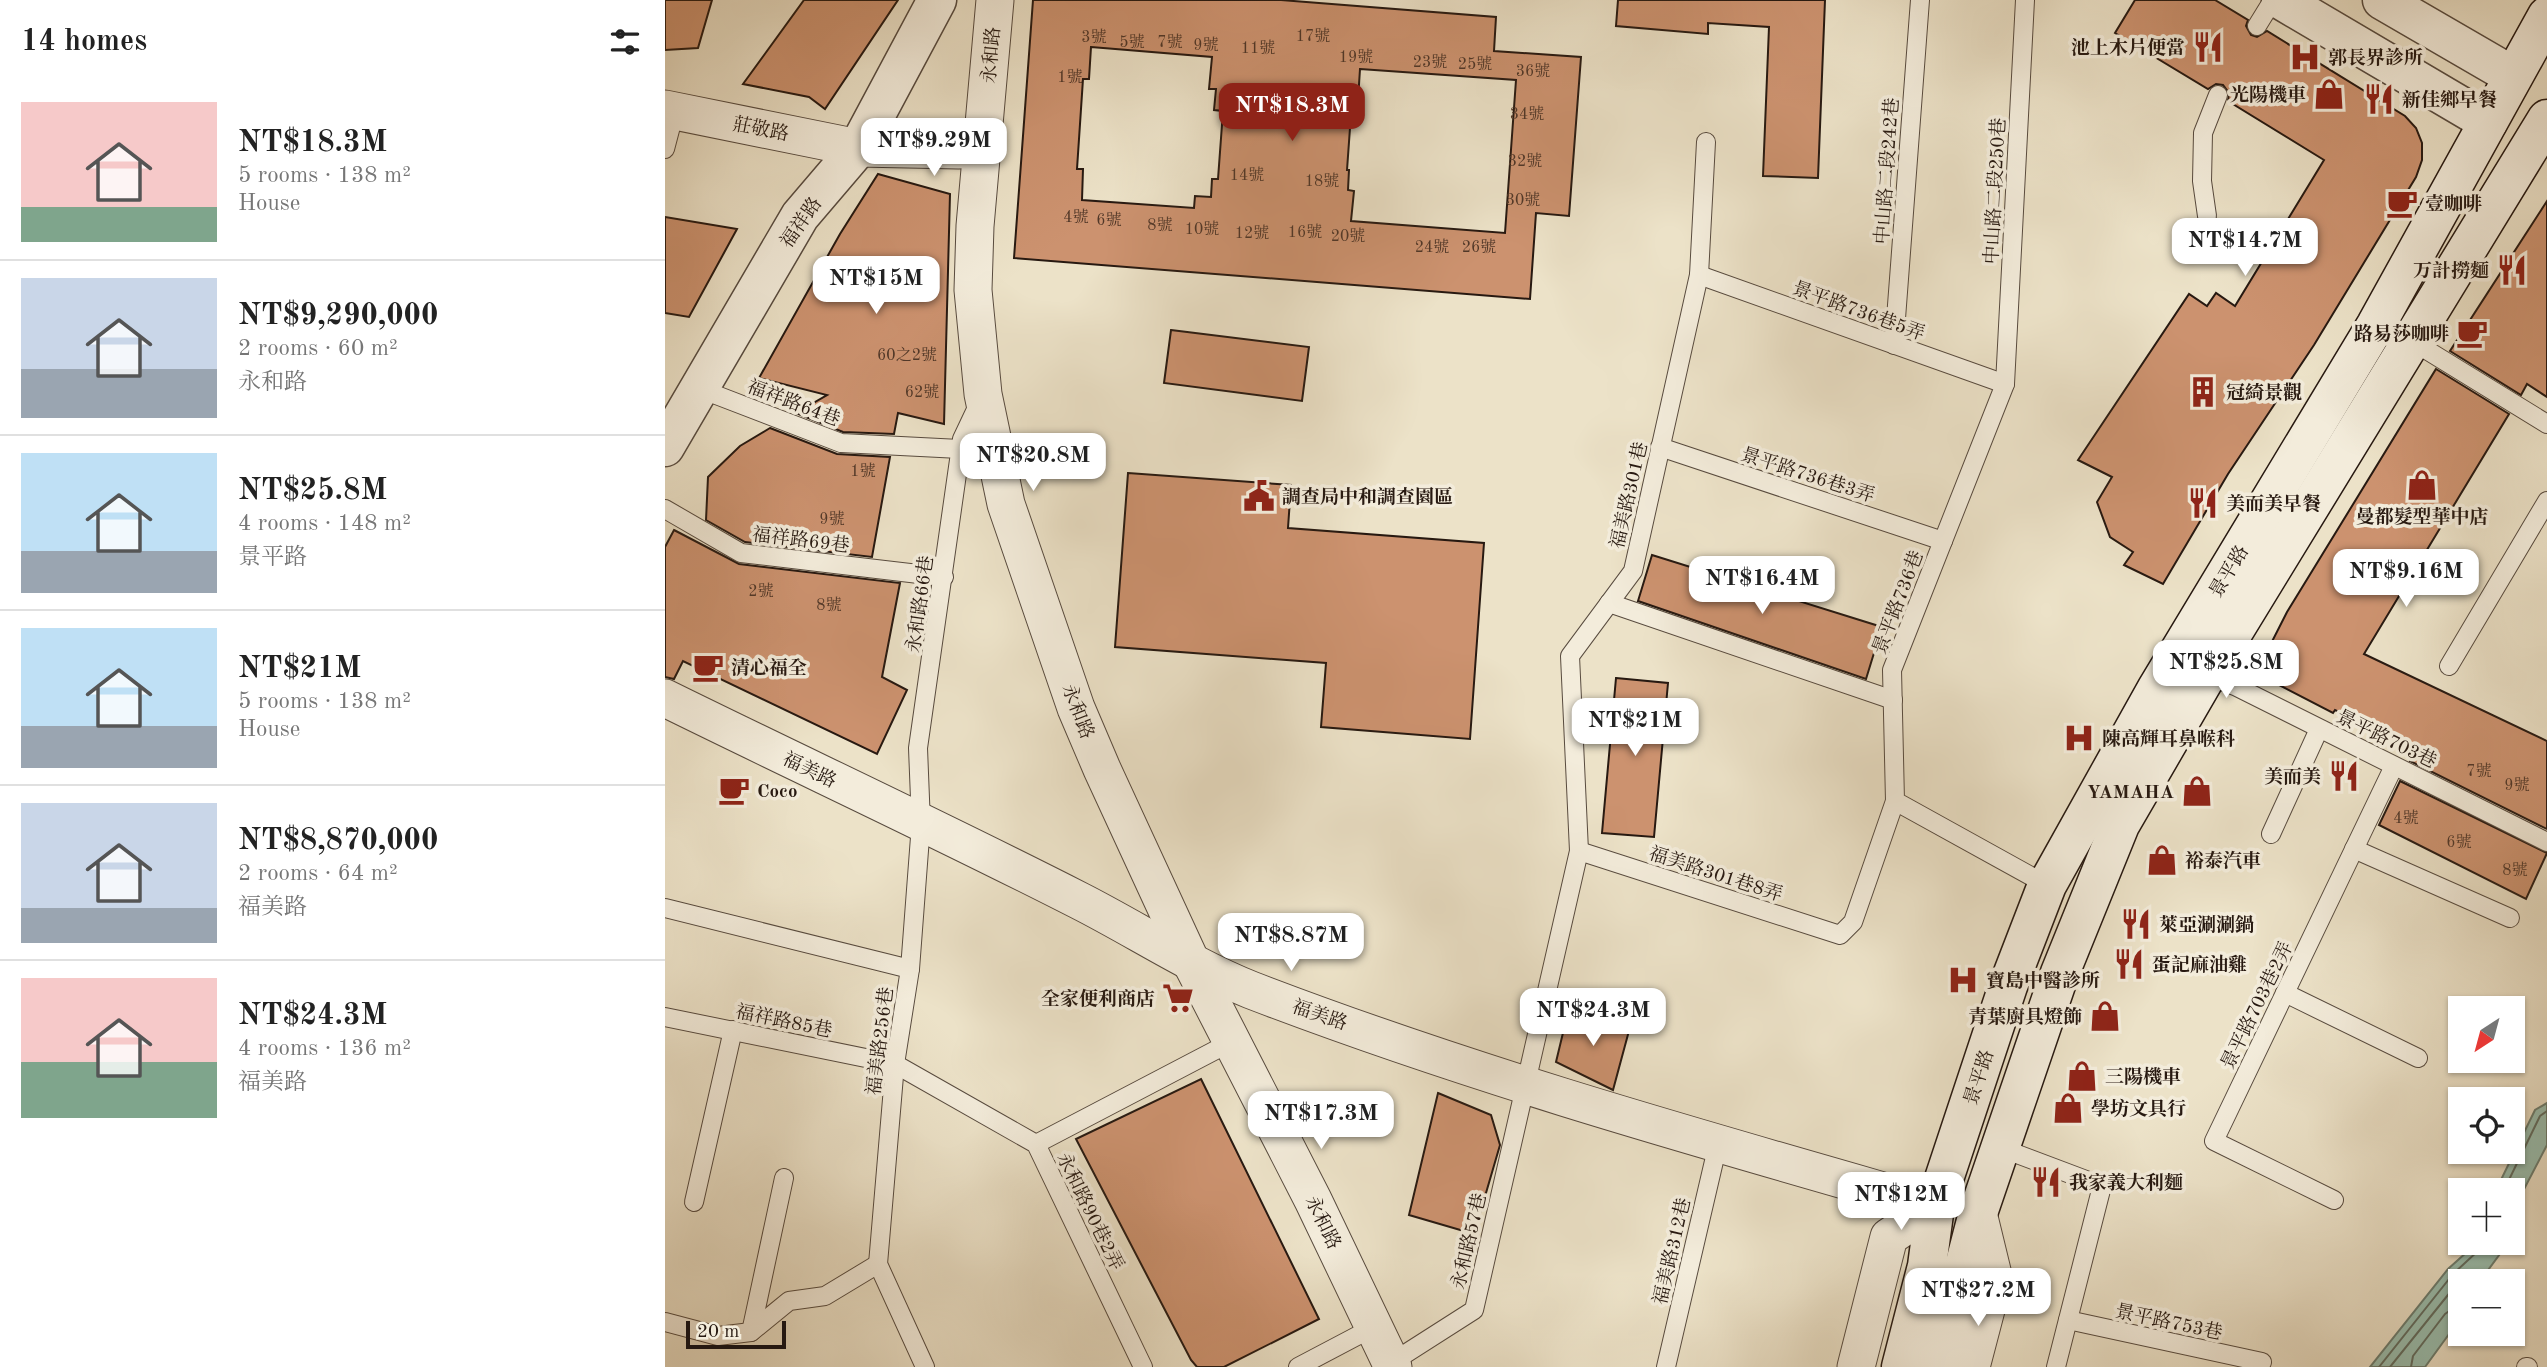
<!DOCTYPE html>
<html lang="en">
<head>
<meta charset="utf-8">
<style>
	body { margin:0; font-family:"Old Standard TT","Noto Serif TC",serif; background:#f6f6f6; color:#222; height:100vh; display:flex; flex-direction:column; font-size:26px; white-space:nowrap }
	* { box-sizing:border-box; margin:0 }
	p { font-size:23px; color:#767676 }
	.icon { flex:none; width:38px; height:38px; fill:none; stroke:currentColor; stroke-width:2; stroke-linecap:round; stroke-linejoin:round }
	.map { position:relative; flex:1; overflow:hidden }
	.panel { display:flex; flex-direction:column; background:#fff; width:665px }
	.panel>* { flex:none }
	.needle { width:46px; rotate:216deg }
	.fabs { position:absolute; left:1783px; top:996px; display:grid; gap:14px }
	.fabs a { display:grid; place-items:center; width:77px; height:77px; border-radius:0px; background:#fff; box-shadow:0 2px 5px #0004; font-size:35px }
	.scale { position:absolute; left:21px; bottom:18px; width:100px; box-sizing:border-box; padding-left:7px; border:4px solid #271911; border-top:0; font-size:19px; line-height:24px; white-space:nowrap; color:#271911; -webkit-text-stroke:5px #f3ecdb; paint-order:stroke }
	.price { position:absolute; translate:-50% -60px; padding:0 16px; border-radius:14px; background:#fff; color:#222; font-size:23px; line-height:46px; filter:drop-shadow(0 2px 4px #0008) }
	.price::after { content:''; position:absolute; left:50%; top:42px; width:21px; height:16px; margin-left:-10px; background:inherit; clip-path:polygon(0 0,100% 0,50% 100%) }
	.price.active { background:#8f2418; color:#fff }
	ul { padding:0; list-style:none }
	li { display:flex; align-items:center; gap:21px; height:175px; padding:0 21px }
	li+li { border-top:2px solid #e0e0e0 }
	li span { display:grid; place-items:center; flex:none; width:196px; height:140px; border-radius:0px; color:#555 }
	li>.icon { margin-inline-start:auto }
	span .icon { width:84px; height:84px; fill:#fffc; stroke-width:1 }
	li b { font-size:30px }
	h2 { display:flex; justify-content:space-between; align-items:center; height:84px; padding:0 21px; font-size:30px }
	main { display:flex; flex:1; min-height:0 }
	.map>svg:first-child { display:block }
	.water { fill:#99bfb0; stroke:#6b7d70; stroke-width:2 }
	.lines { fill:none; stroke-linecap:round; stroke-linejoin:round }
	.shore { stroke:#606c60; stroke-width:2 }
	.building { fill:#cc926f; stroke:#271911; stroke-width:2; fill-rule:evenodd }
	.service-casing { stroke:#584b3f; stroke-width:20 }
	.minor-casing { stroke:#584b3f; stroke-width:39 }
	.tertiary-casing { stroke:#584b3f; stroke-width:41 }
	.secondary-casing { stroke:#271911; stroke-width:41 }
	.service { stroke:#f3ecdb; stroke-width:18 }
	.minor { stroke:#f3ecdb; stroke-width:37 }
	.tertiary { stroke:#f3ecdb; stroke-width:38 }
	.secondary { stroke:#f3ecdb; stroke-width:38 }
	.labels { text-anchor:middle; stroke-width:7; stroke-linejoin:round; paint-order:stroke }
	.number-label { font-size:16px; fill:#503728 }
	.poi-label { font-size:19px; font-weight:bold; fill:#271911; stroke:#f3ecdb; text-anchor:start }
	.street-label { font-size:19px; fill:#271911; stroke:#f3ecdb }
</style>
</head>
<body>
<main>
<section class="panel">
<h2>14 homes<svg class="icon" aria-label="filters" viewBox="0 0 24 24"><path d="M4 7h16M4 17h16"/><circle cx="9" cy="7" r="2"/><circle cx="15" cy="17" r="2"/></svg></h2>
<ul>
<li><span style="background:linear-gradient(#f6c9c9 75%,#7fa58c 0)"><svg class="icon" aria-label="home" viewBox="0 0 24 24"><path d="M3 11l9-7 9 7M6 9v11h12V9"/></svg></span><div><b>NT$18.3M</b><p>5 rooms · 138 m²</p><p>House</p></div></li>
<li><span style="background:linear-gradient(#c9d6e8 65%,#9aa5b1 0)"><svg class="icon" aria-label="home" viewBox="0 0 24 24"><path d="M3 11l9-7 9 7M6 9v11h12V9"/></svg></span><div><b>NT$9,290,000</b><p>2 rooms · 60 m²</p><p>永和路</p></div></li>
<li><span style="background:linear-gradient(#bfe0f5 70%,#9aa5b1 0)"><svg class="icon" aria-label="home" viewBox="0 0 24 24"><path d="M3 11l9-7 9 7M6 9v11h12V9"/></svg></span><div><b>NT$25.8M</b><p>4 rooms · 148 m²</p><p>景平路</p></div></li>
<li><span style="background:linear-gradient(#bfe0f5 70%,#9aa5b1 0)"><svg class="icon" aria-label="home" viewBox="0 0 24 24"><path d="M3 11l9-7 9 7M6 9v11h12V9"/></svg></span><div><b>NT$21M</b><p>5 rooms · 138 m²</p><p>House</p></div></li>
<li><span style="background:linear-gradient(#c9d6e8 75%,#9aa5b1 0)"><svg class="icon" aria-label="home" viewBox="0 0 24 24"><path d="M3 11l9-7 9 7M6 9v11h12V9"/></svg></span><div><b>NT$8,870,000</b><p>2 rooms · 64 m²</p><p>福美路</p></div></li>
<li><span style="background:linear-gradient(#f6c9c9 60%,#7fa58c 0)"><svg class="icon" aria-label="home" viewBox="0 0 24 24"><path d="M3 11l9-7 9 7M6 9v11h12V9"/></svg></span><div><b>NT$24.3M</b><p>4 rooms · 136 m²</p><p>福美路</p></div></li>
</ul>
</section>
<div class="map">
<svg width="1882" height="1367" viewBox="0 0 1882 1367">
	<rect width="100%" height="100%" fill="#ece2c8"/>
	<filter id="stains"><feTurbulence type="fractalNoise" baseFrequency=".00286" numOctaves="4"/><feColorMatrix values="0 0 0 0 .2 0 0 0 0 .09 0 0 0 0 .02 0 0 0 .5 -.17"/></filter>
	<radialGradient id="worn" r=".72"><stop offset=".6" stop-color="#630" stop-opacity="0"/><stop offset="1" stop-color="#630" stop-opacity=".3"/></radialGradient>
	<g class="water">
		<path d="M1882 1103V1145L1857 1193 1848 1228V1190H1832V1188L1870 1110Z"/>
		<path d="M1812 1243H1843L1815 1281H1796L1795 1319 1760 1367H1705L1783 1269Z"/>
	</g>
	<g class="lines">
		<g class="shore">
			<path d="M1839 1190 1875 1116 1882 1111"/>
			<path d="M1714 1367 1788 1274 1814 1250 1816 1242"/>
			<path d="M1725 1367 1795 1280 1798 1279 1801 1281"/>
			<path d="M1746 1367 1748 1356 1780 1314 1787 1309 1796 1307"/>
		</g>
	</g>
	<g class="building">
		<path d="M0 0H47L33 48 0 50Z"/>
		<path d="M139 0H233L160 109 144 97 78 84Z"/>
		<path d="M368 0H616L831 17 829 51 916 57 904 216 871 213 865 299 349 258ZM426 47 547 57 544 89H551L549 110 558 111 553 179H547L546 197 530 196 529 208 417 200 418 169H412L418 79H424ZM695 69 851 80 840 233 686 221 689 191 683 190 684 170H682L687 100H693Z"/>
		<path d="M953 0H1160L1153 178 1098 176 1104 27 1043 23V34L951 26Z"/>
		<path d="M1470 0H1550L1583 20 1581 26 1586 35 1592 37 1602 31 1740 116 1751 128 1757 143V160L1751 177 1649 345 1563 474 1498 584 1459 565 1468 552 1445 537 1432 502 1447 477 1413 460 1524 294 1542 306 1551 293 1570 306 1659 160 1563 101 1564 93 1558 85 1551 84 1543 89 1450 33Z"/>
		<path d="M213 174 285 194 279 424 233 413 229 434 178 432 131 413 162 395 94 378 175 234Z"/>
		<path d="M1882 201V397L1862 384 1856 395 1785 351Z"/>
		<path d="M0 217 72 229 24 317 0 313Z"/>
		<path d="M506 330 644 347 637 401 499 383Z"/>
		<path d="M1771 369 1844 414 1699 654 1882 741V829L1745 761 1752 748 1670 710 1668 713 1591 673 1622 612Z"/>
		<path d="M105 428 172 454 225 457 207 557 80 542 41 520 43 477 75 446Z"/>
		<path d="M463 473 626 485 623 528 819 543 805 739 656 727 661 663 450 647Z"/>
		<path d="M9 530 74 564 235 583 217 677 242 690 212 754 18 661 9 679 0 677V547Z"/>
		<path d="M987 555 1217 627 1201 679 973 601Z"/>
		<path d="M951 678 1003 683 989 837 937 833Z"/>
		<path d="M1735 781 1882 853 1861 899 1714 825Z"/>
		<path d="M903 1012 965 1027 948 1090 891 1062Z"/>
		<path d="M536 1079 654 1319 559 1367H532L526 1360 411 1139Z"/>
		<path d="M773 1093 826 1115 835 1145 809 1234 744 1215Z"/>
	</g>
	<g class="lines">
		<defs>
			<g id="service">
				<path d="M1360 0 1340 384 1227 670 1230 801 1382 885"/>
				<path d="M1592 26 1608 0"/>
				<path d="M0 149 10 111"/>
				<path d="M1542 216 1537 181 1538 133 1553 95"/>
				<path d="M1034 275 1340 384"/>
				<path d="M1747 341 1882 424"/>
				<path d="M1229 345 1255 0"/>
				<path d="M33 388 176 443 295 449"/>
				<path d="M995 447 1278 541"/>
				<path d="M0 509 76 553 279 577"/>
				<path d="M944 603 1228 700"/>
				<path d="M1784 666 1882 501"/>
				<path d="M1542 675 1572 687 1882 842"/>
				<path d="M1606 834 1654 729"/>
				<path d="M1689 849 1845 918"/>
				<path d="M914 851 1175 935 1188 922 1230 801"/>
				<path d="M0 908 245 969"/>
				<path d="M1620 993 1753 1058"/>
				<path d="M0 1017 230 1064 371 1144 478 1367"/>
				<path d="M371 1144 568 1041"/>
				<path d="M1336 1148 1437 1186 1391 1367"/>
				<path d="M1669 1200 1549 1141 1729 766"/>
				<path d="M29 1202 68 1030"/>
				<path d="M1403 1320 1597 1362"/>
				<path d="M0 1322 53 1336 86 1332 124 1301 160 1296 213 1264"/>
				<path d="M86 1332 119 1178"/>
				<path d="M726 1363 809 1310 914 851 905 656 968 571 1034 275 1041 142"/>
				<path d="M260 1367 213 1264 230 1064 245 969 256 824 253 748 297 439 315 401"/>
				<path d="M633 1367 709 1327"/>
				<path d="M1001 1367 1053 1144"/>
				<path d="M1861 1367H1863"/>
			</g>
			<g id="minor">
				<path d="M330 0 310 226 308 290 318 394 341 504 411 708 437 769 527 964 648 1200 728 1367"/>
				<path d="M0 109 193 148 294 150 319 130"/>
				<path d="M0 698C138 766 278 831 415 901 472 930 526 966 586 990 810 1076 1040 1140 1270 1206"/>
				<path d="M1191 1367 1224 1237 1270 1206"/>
				<path d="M1306 1367 1329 1279 1313 1213"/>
			</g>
			<g id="tertiary">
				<path d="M1616 0 1823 122"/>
				<path d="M1717 0 1848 76"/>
				<path d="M0 447 135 216 193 148 272 0"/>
			</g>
			<g id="secondary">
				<path d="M1236 1367 1262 1266 1270 1206 1343 986 1382 885 1492 688 1711 325 1882 16"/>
				<path d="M1273 1367 1313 1213 1395 973 1455 825 1542 675 1882 119"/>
			</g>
		</defs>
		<use href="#service" class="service-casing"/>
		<use href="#minor" class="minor-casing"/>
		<use href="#tertiary" class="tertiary-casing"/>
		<use href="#secondary" class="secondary-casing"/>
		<use href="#service" class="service"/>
		<use href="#minor" class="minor"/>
		<use href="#tertiary" class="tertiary"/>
		<use href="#secondary" class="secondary"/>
	</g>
	<defs>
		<symbol id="restaurant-bare" viewBox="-9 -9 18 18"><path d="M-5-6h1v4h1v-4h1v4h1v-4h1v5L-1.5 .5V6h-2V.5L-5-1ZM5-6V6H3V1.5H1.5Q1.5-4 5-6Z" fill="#8f2418" stroke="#f3ecdb" stroke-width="2.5" paint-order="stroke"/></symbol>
		<symbol id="hospital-bare" viewBox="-9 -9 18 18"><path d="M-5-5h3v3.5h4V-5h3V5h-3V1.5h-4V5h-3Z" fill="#8f2418" stroke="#f3ecdb" stroke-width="2.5" paint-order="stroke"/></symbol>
		<symbol id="shop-bare" viewBox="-9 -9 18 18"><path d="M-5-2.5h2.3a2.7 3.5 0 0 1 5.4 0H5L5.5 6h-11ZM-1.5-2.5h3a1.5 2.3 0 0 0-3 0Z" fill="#8f2418" stroke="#f3ecdb" stroke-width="2.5" paint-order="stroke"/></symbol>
		<symbol id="cafe-bare" viewBox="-9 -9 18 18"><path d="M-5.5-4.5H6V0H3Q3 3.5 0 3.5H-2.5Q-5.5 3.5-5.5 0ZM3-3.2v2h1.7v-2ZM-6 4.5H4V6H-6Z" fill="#8f2418" stroke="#f3ecdb" stroke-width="2.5" paint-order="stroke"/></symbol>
		<symbol id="building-bare" viewBox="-9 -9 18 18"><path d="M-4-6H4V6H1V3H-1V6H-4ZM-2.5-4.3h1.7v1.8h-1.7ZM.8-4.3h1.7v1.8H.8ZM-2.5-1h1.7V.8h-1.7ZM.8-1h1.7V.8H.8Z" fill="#8f2418" stroke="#f3ecdb" stroke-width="2.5" paint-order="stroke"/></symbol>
		<symbol id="civic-bare" viewBox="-9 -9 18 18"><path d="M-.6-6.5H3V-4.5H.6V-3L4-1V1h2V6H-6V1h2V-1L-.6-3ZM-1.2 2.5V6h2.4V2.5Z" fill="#8f2418" stroke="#f3ecdb" stroke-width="2.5" paint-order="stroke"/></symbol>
		<symbol id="supermarket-bare" viewBox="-9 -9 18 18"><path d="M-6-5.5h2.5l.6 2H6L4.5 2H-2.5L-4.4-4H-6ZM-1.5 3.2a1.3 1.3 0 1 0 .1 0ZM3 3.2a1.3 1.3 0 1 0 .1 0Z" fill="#8f2418" stroke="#f3ecdb" stroke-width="2.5" paint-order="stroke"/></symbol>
	</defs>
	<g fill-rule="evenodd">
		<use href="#restaurant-bare" x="1521" y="25" width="44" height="44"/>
		<use href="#hospital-bare" x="1618" y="35" width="44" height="44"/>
		<use href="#shop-bare" x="1642" y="72" width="44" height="44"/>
		<use href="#restaurant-bare" x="1692" y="77" width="44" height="44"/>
		<use href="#cafe-bare" x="1715" y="181" width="44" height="44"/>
		<use href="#restaurant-bare" x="1825" y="248" width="44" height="44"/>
		<use href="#cafe-bare" x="1785" y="311" width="44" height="44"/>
		<use href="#building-bare" x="1516" y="370" width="44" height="44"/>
		<use href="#shop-bare" x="1735" y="463" width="44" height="44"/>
		<use href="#civic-bare" x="572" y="474" width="44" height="44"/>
		<use href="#restaurant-bare" x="1516" y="481" width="44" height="44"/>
		<use href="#cafe-bare" x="21" y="645" width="44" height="44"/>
		<use href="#hospital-bare" x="1392" y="716" width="44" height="44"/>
		<use href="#restaurant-bare" x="1657" y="754" width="44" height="44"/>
		<use href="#cafe-bare" x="47" y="768" width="44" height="44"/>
		<use href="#shop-bare" x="1510" y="769" width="44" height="44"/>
		<use href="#shop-bare" x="1475" y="838" width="44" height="44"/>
		<use href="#restaurant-bare" x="1449" y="902" width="44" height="44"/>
		<use href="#restaurant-bare" x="1442" y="942" width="44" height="44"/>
		<use href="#hospital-bare" x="1276" y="958" width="44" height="44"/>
		<use href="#supermarket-bare" x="491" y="976" width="44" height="44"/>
		<use href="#shop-bare" x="1418" y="994" width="44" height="44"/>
		<use href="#shop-bare" x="1395" y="1054" width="44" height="44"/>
		<use href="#shop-bare" x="1381" y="1086" width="44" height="44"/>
		<use href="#restaurant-bare" x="1359" y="1160" width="44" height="44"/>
	</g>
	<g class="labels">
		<g class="number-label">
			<text x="648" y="41">17號</text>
			<text x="429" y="42">3號</text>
			<text x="467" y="47">5號</text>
			<text x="505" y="47">7號</text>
			<text x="541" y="50">9號</text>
			<text x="593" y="53">11號</text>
			<text x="691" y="62">19號</text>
			<text x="765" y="67">23號</text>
			<text x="810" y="69">25號</text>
			<text x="868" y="76">36號</text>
			<text x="405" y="82">1號</text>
			<text x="862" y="119">34號</text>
			<text x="860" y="166">32號</text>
			<text x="582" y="180">14號</text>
			<text x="657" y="186">18號</text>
			<text x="858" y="205">30號</text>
			<text x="411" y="222">4號</text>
			<text x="444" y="225">6號</text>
			<text x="495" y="230">8號</text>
			<text x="537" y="234">10號</text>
			<text x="640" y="237">16號</text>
			<text x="587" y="238">12號</text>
			<text x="683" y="241">20號</text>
			<text x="767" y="252">24號</text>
			<text x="814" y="252">26號</text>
			<text x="242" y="360">60之2號</text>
			<text x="257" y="397">62號</text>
			<text x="198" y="476">1號</text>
			<text x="167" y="524">9號</text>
			<text x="96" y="596">2號</text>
			<text x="164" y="610">8號</text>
			<text x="1814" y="776">7號</text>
			<text x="1852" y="790">9號</text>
			<text x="1741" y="823">4號</text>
			<text x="1794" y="847">6號</text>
			<text x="1850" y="875">8號</text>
		</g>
		<g class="poi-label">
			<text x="1520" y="54" text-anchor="end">池上木片便當</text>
			<text x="1663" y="64">郭長界診所</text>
			<text x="1641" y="101" text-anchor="end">光陽機車</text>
			<text x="1737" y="106">新佳鄉早餐</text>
			<text x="1760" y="210">壹咖啡</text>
			<text x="1824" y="277" text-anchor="end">万計撈麵</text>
			<text x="1784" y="340" text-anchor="end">路易莎咖啡</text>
			<text x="1561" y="399">冠綺景觀</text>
			<text x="617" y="503">調查局中和調查園區</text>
			<text x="1561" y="510">美而美早餐</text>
			<text x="1757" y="523" text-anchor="middle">曼都髮型華中店</text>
			<text x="66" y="674">清心福全</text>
			<text x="1437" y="745">陳高輝耳鼻喉科</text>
			<text x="1656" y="783" text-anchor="end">美而美</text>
			<text x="92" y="797">Coco</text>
			<text x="1509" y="798" text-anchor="end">YAMAHA</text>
			<text x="1520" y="867">裕泰汽車</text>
			<text x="1494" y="931">萊亞涮涮鍋</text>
			<text x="1487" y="971">蛋記麻油雞</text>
			<text x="1321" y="987">寶島中醫診所</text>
			<text x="490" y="1005" text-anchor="end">全家便利商店</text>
			<text x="1417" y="1023" text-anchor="end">青葉廚具燈飾</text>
			<text x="1440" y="1083">三陽機車</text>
			<text x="1426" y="1115">學坊文具行</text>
			<text x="1404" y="1189">我家義大利麵</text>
		</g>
		<g class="street-label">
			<text transform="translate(325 55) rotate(-85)" y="7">永和路</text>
			<text transform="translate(96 128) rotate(11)" y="7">莊敬路</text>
			<text transform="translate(1221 171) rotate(-86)" y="7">中山路二段242巷</text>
			<text transform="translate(1329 191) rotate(-87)" y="7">中山路二段250巷</text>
			<text transform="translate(135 222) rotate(-55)" y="7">福祥路</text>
			<text transform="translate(1194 310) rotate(20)" y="7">景平路736巷5弄</text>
			<text transform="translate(129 402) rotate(21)" y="7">福祥路64巷</text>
			<text transform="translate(1143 474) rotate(18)" y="7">景平路736巷3弄</text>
			<text transform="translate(963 495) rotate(-77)" y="7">福美路301巷</text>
			<text transform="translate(136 539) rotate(7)" y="7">福祥路69巷</text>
			<text transform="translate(1563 571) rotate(-59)" y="7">景平路</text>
			<text transform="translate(1232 602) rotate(-69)" y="7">景平路736巷</text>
			<text transform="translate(254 604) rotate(-82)" y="7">永和路66巷</text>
			<text transform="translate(414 711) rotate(69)" y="7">永和路</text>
			<text transform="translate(1722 738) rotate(26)" y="7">景平路703巷</text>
			<text transform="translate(145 769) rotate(26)" y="7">福美路</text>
			<text transform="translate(1051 873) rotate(18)" y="7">福美路301巷8弄</text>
			<text transform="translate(1591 1005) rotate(-64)" y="7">景平路703巷2弄</text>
			<text transform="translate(655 1014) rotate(19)" y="7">福美路</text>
			<text transform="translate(119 1020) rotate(12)" y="7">福祥路85巷</text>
			<text transform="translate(214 1041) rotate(-83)" y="7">福美路256巷</text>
			<text transform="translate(1313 1077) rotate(-72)" y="7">景平路</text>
			<text transform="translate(426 1211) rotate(64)" y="7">永和路90巷2弄</text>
			<text transform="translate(659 1222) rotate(64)" y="7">永和路</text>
			<text transform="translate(803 1241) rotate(-77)" y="7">永和路57巷</text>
			<text transform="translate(1006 1251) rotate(-77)" y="7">福美路312巷</text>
			<text transform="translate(1504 1321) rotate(12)" y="7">景平路753巷</text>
		</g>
	</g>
	<rect width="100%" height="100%" filter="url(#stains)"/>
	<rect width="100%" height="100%" fill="url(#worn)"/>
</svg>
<div class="fabs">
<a><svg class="needle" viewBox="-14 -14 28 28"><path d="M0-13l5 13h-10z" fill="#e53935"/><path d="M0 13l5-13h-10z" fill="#767676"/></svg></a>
<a><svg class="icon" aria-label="locate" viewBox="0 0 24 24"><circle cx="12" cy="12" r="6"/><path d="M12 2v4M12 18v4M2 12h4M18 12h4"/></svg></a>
<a>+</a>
<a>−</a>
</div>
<div class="scale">20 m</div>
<b class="price active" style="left:627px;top:143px">NT$18.3M</b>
<b class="price" style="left:269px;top:178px">NT$9.29M</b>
<b class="price" style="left:1580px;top:278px">NT$14.7M</b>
<b class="price" style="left:211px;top:316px">NT$15M</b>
<b class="price" style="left:368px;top:493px">NT$20.8M</b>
<b class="price" style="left:1741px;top:609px">NT$9.16M</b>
<b class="price" style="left:1097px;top:616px">NT$16.4M</b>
<b class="price" style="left:1561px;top:700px">NT$25.8M</b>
<b class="price" style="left:970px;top:758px">NT$21M</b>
<b class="price" style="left:626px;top:973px">NT$8.87M</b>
<b class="price" style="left:928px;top:1048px">NT$24.3M</b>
<b class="price" style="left:656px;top:1151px">NT$17.3M</b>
<b class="price" style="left:1236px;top:1232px">NT$12M</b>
<b class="price" style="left:1313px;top:1328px">NT$27.2M</b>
</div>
</main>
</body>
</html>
